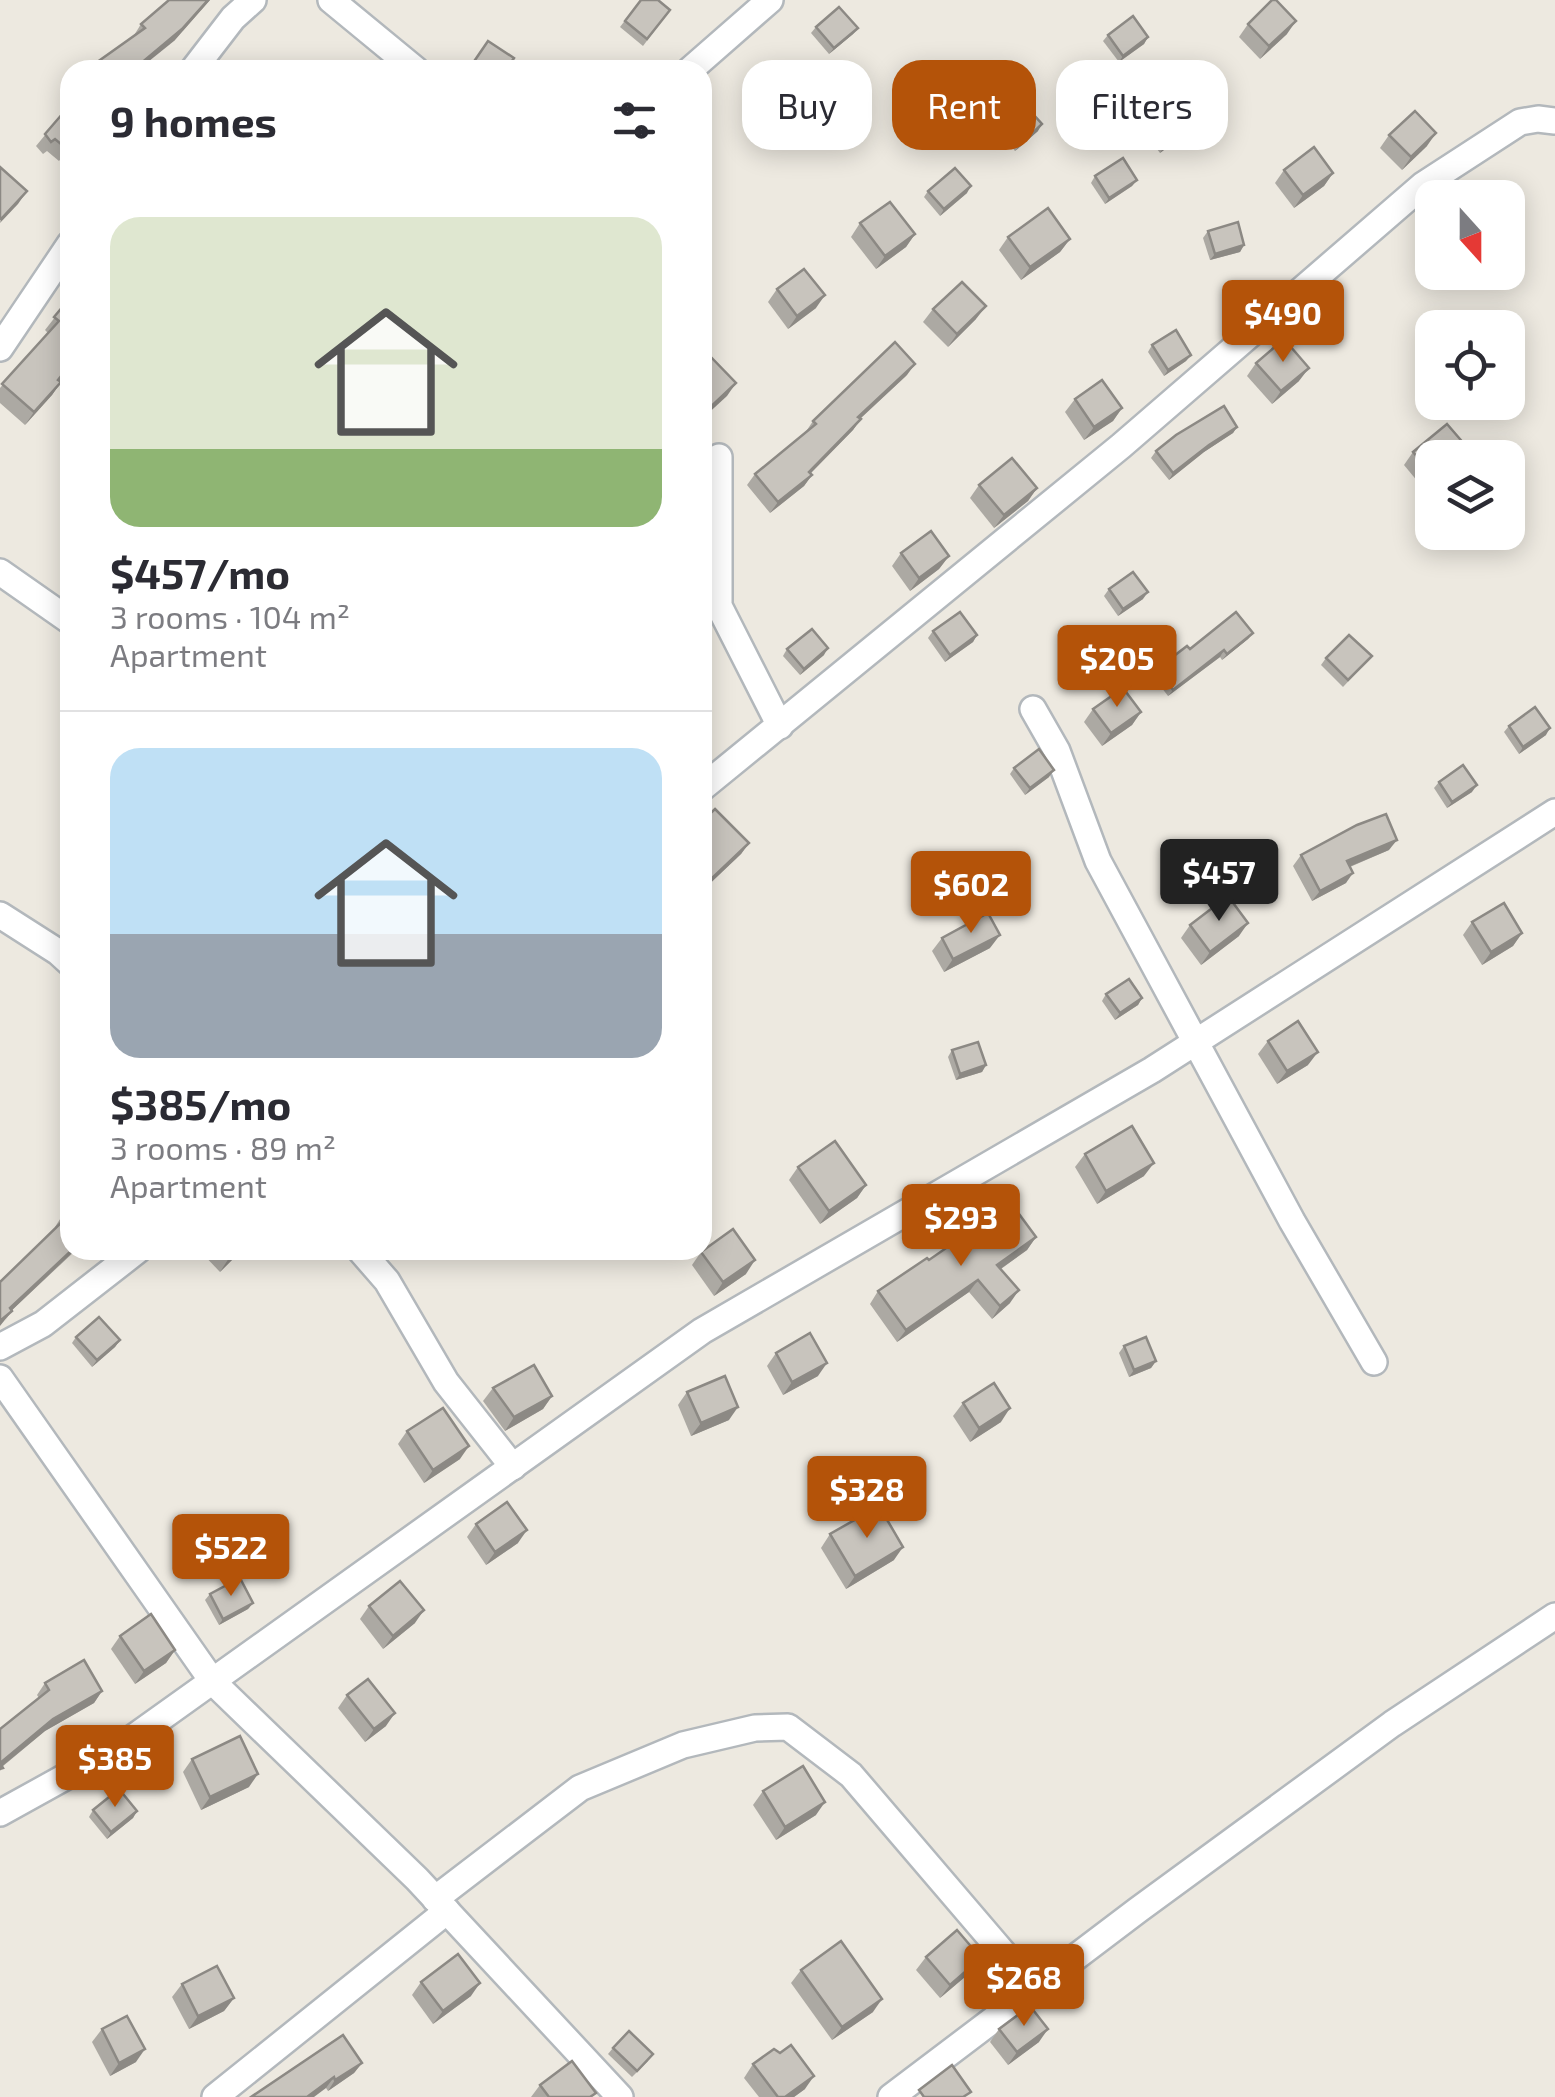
<!DOCTYPE html>
<html lang="en">
<head>
<meta charset="utf-8">
<style>
	body { margin:0; font-family:"Exo 2",sans-serif; background:#f2f2f3; color:#2b2b33; height:100vh; display:flex; flex-direction:column; font-size:38px; white-space:nowrap }
	* { box-sizing:border-box; margin:0 }
	p { font-size:32px; color:#7c7c81 }
	.icon { flex:none; width:55px; height:55px; fill:none; stroke:currentColor; stroke-width:2; stroke-linecap:round; stroke-linejoin:round }
	.map { position:relative; flex:1; overflow:hidden }
	.details { position:absolute; left:60px; top:60px; width:652px; height:1200px; display:flex; flex-direction:column; background:#fff; border-radius:30px; box-shadow:0 5px 25px #0003 }
	.details>* { flex:none }
	.hud { position:absolute; left:742px; top:60px; width:662px; height:90px; display:flex; gap:20px }
	.needle { width:65px; rotate:159deg }
	.fabs { position:absolute; left:1415px; top:180px; display:grid; gap:20px }
	.fabs a { display:grid; place-items:center; width:110px; height:110px; border-radius:20px; background:#fff; box-shadow:0 5px 25px #0003; font-size:50px }
	.price { position:absolute; translate:-50% -85px; padding:0 22px; border-radius:10px; background:#b45309; color:#fff; font-size:32px; line-height:65px; filter:drop-shadow(0 2px 5px #0008) }
	.price::after { content:''; position:absolute; left:50%; top:60px; width:30px; height:22px; margin-left:-15px; background:inherit; clip-path:polygon(0 0,100% 0,50% 100%) }
	.price.current { background:#222; color:#fff }
	ul { padding:0; list-style:none }
	li { display:grid; align-content:center; gap:20px; height:530px; padding:0 50px }
	li+li { border-top:2px solid #e1e1e2 }
	li span { display:grid; place-items:center; height:310px; border-radius:30px; color:#555 }
	li>.icon { margin-inline-start:auto }
	span .icon { width:180px; height:180px; fill:#fffc; stroke-width:1 }
	li b { font-size:42px }
	h2 { display:flex; justify-content:space-between; align-items:center; height:120px; padding:0 50px; font-size:42px }
	.chip { padding:0 35px; border-radius:30px; background:#fff; box-shadow:0 5px 25px #0003; font-size:35px; line-height:90px }
	.chip.current { background:#b45309; color:#fff }
	.map>svg:first-child { display:block }
	.lines { fill:none; stroke-linecap:round; stroke-linejoin:round }
	.street-casing { stroke:#b3b8bc; stroke-width:30 }
	.street { stroke:#fff; stroke-width:25 }
	.wall { fill:#aca9a3 }
	.shaded-wall { fill:#8c8984 }
	.building { fill:#c8c4bd; stroke:#8c8984; stroke-width:2.5 }
</style>
</head>
<body>
<div class="map">
<svg width="1555" height="2097" viewBox="0 0 1555 2097">
	<rect width="100%" height="100%" fill="#ede9e0"/>
	<g class="lines">
		<defs>
			<g id="street">
				<path d="M331 0 416 70"/>
				<path d="M193 70 233 18 253 0"/>
				<path d="M690 70 770 0"/>
				<path d="M0 348 70 244"/>
				<path d="M719 457V606L780 726"/>
				<path d="M0 572 70 621"/>
				<path d="M1033 709 1057 751 1098 861 1292 1221 1374 1362"/>
				<path d="M702 788 1121 446 1423 185 1520 122 1538 119 1555 121"/>
				<path d="M0 915 58 952 70 963"/>
				<path d="M360 1250 387 1281 446 1382 513 1467"/>
				<path d="M0 1347 43 1324 138 1250"/>
				<path d="M0 1378 213 1682 417 1879 620 2097"/>
				<path d="M0 1813 123 1745 702 1331 1152 1070 1555 812"/>
				<path d="M435 1899 580 1788 683 1745 755 1728 788 1727 851 1775 1034 1989"/>
				<path d="M215 2097 447 1911"/>
				<path d="M891 2097 1138 1910 1392 1724 1555 1616"/>
			</g>
		</defs>
		<use href="#street" class="street-casing"/>
		<use href="#street" class="street"/>
	</g>
	<g class="wall">
		<path d="M169 0H210L174 41 133 37 141 24Z"/>
		<path d="M641 0 670 10 643 46 620 27Z"/>
		<path d="M1248 24 1287 34 1260 59 1239 37Z"/>
		<path d="M816 27 858 28 853 34 829 54 811 33Z"/>
		<path d="M1108 35 1148 37 1144 44 1119 62 1103 41Z"/>
		<path d="M484 47 506 70H468Z"/>
		<path d="M774 64 800 83 770 124 745 105Z"/>
		<path d="M70 105V148L59 161 47 151 43 154 36 146Z"/>
		<path d="M1148 112 1203 114 1194 127 1160 153 1139 125Z"/>
		<path d="M1001 123 1038 131 1015 151 996 130Z"/>
		<path d="M1389 135 1427 146 1402 170 1380 148Z"/>
		<path d="M1284 170 1333 173 1324 186 1294 208 1275 183Z"/>
		<path d="M1095 176 1137 180 1132 186 1105 204 1091 183Z"/>
		<path d="M928 191 967 193 940 216 924 197Z"/>
		<path d="M860 223 915 234 906 247 876 269 851 237Z"/>
		<path d="M1208 231 1244 245 1240 252 1210 260 1203 238Z"/>
		<path d="M1008 237 1070 239 1060 252 1021 280 999 250Z"/>
		<path d="M777 289 816 308 788 329 768 302Z"/>
		<path d="M70 298V368L59 381 61 382 52 395 25 425 0 403V388L48 333 45 330Z"/>
		<path d="M933 309 976 319 948 347 923 322Z"/>
		<path d="M1152 345 1191 355 1186 361 1164 376 1148 352Z"/>
		<path d="M1256 363 1299 381 1272 404 1247 376Z"/>
		<path d="M907 375 860 419 853 430 811 473 812 475 804 486 770 513 747 485 755 474 805 433 813 421Z"/>
		<path d="M1075 399 1122 408 1113 421 1084 440 1065 412Z"/>
		<path d="M1237 427 1233 433 1204 452 1169 480 1151 458 1156 451Z"/>
		<path d="M1413 452 1432 458V491L1428 494 1404 465Z"/>
		<path d="M979 485 1037 488 1028 501 994 528 970 498Z"/>
		<path d="M901 553 949 556 939 569 910 591 892 566Z"/>
		<path d="M1109 589 1143 599 1118 616 1104 596Z"/>
		<path d="M933 631 977 635 973 642 945 662 928 638Z"/>
		<path d="M1253 633 1248 639 1222 660 1220 657 1168 696 1152 675 1157 669 1190 649Z"/>
		<path d="M787 649 824 655 800 675 783 656Z"/>
		<path d="M1372 656 1343 687 1321 665 1326 658Z"/>
		<path d="M1093 709 1141 712 1132 725 1102 746 1084 722Z"/>
		<path d="M1509 726 1546 735 1519 754 1504 732Z"/>
		<path d="M1014 768 1049 777 1025 795 1010 774Z"/>
		<path d="M1439 782 1472 792 1447 808 1434 788Z"/>
		<path d="M702 821 749 843 741 854 702 891Z"/>
		<path d="M1389 850 1350 867 1346 883 1312 901 1293 866 1301 855Z"/>
		<path d="M1472 922 1522 933 1513 946 1482 965 1463 935Z"/>
		<path d="M1190 925 1239 936 1201 965 1181 938Z"/>
		<path d="M942 938 990 948 944 972 932 951Z"/>
		<path d="M1106 994 1142 998 1138 1005 1115 1020 1102 1001Z"/>
		<path d="M1268 1041 1308 1065 1277 1084 1258 1054Z"/>
		<path d="M952 1050 986 1065 982 1072 956 1080 948 1057Z"/>
		<path d="M1085 1154 1144 1176 1097 1204 1075 1167Z"/>
		<path d="M798 1167 866 1185 857 1198 820 1224 789 1180Z"/>
		<path d="M70 1210V1250H91L81 1258 75 1251 12 1310 5 1321 56 1228 55 1227 62 1216Z"/>
		<path d="M1036 1237 1027 1250 1001 1269 1010 1303 992 1319 969 1292 897 1342 870 1304 878 1291 929 1260Z"/>
		<path d="M199 1250H242L220 1272Z"/>
		<path d="M701 1252 746 1274 714 1296 692 1265Z"/>
		<path d="M76 1337 120 1340 115 1347 92 1367 72 1343Z"/>
		<path d="M1124 1346 1156 1361 1151 1368 1129 1377 1119 1353Z"/>
		<path d="M776 1353 818 1376 783 1395 767 1366Z"/>
		<path d="M493 1388 552 1396 543 1409 505 1431 483 1401Z"/>
		<path d="M687 1392 729 1420 691 1436 678 1405Z"/>
		<path d="M963 1403 1001 1422 970 1442 953 1416Z"/>
		<path d="M407 1431 460 1459 424 1483 398 1444Z"/>
		<path d="M476 1524 518 1543 486 1565 467 1537Z"/>
		<path d="M830 1534 894 1560 846 1589 821 1548Z"/>
		<path d="M210 1594 253 1603 248 1609 219 1625 205 1600Z"/>
		<path d="M369 1606 415 1623 383 1649 360 1619Z"/>
		<path d="M120 1636 175 1650 166 1663 135 1684 111 1649Z"/>
		<path d="M45 1683 102 1691 94 1703 45 1731 2 1767 0 1771V1729L39 1698 37 1695Z"/>
		<path d="M347 1695 386 1726 365 1742 338 1708Z"/>
		<path d="M192 1759 249 1787 201 1810 183 1772Z"/>
		<path d="M763 1791 816 1815 776 1840 753 1805Z"/>
		<path d="M93 1810 137 1811 133 1818 107 1839 89 1817Z"/>
		<path d="M926 1957 981 1958 972 1971 940 1998 916 1970Z"/>
		<path d="M801 1970 873 2012 832 2040 791 1983Z"/>
		<path d="M421 1982 471 1996 433 2024 412 1995Z"/>
		<path d="M182 1984 234 1998 224 2011 189 2029 172 1997Z"/>
		<path d="M102 2029 136 2062 110 2076 92 2042Z"/>
		<path d="M999 2029 1039 2042 1008 2065 990 2042Z"/>
		<path d="M613 2048 648 2061 632 2077 608 2054Z"/>
		<path d="M362 2063 354 2073 328 2091 326 2088 251 2097Z"/>
		<path d="M753 2064 805 2089 794 2097H759L744 2078Z"/>
		<path d="M540 2085 593 2097H531Z"/>
	</g>
	<g class="shaded-wall">
		<path d="M208 0H210L174 41 138 70H132Z"/>
		<path d="M1296 21 1287 34 1260 59 1269 46Z"/>
		<path d="M858 28 853 34 829 54 834 48Z"/>
		<path d="M1148 37 1144 44 1119 62 1123 56Z"/>
		<path d="M1203 114 1194 127 1160 153 1169 139Z"/>
		<path d="M1042 124 1038 131 1015 151 1020 145Z"/>
		<path d="M1436 133 1427 146 1402 170 1411 157Z"/>
		<path d="M1333 173 1324 186 1294 208 1303 195Z"/>
		<path d="M1137 180 1132 186 1105 204 1109 198Z"/>
		<path d="M971 186 967 193 940 216 944 209Z"/>
		<path d="M27 191 18 204 0 223 1 219Z"/>
		<path d="M915 234 906 247 876 269 885 256Z"/>
		<path d="M1070 239 1060 252 1021 280 1030 267Z"/>
		<path d="M1244 245 1240 252 1210 260 1215 254Z"/>
		<path d="M825 295 816 308 788 329 797 316Z"/>
		<path d="M986 306 976 319 948 347 957 334Z"/>
		<path d="M1191 355 1186 361 1164 376 1168 370Z"/>
		<path d="M915 364 907 375 850 428 858 417Z"/>
		<path d="M1309 368 1299 381 1272 404 1281 391Z"/>
		<path d="M61 382 52 395 25 425 34 412Z"/>
		<path d="M736 383 727 396 702 419V415Z"/>
		<path d="M1122 408 1113 421 1084 440 1094 427Z"/>
		<path d="M861 419 853 430 801 483 809 472Z"/>
		<path d="M1237 427 1233 433 1204 452 1169 480 1173 473 1209 445Z"/>
		<path d="M812 475 804 486 770 513 778 502Z"/>
		<path d="M1037 488 1028 501 994 528 1004 515Z"/>
		<path d="M949 556 939 569 910 591 919 578Z"/>
		<path d="M1148 592 1143 599 1118 616 1123 609Z"/>
		<path d="M1253 633 1248 639 1222 660 1227 654Z"/>
		<path d="M977 635 973 642 945 662 950 655Z"/>
		<path d="M828 648 824 655 800 675 804 669Z"/>
		<path d="M1224 650 1220 657 1168 696 1173 690Z"/>
		<path d="M1141 712 1132 725 1102 746 1111 733Z"/>
		<path d="M1550 728 1546 735 1519 754 1523 747Z"/>
		<path d="M1054 770 1049 777 1025 795 1030 788Z"/>
		<path d="M1477 785 1472 792 1447 808 1452 802Z"/>
		<path d="M1397 840 1389 850 1339 871 1347 861Z"/>
		<path d="M749 843 741 854 702 891 708 882Z"/>
		<path d="M1353 873 1346 883 1312 901 1320 891Z"/>
		<path d="M1248 923 1239 936 1201 965 1210 952Z"/>
		<path d="M1522 933 1513 946 1482 965 1491 952Z"/>
		<path d="M1000 935 990 948 944 972 953 959Z"/>
		<path d="M1142 998 1138 1005 1115 1020 1120 1013Z"/>
		<path d="M1318 1052 1308 1065 1277 1084 1287 1071Z"/>
		<path d="M986 1065 982 1072 956 1080 960 1074Z"/>
		<path d="M1154 1163 1144 1176 1097 1204 1106 1191Z"/>
		<path d="M866 1185 857 1198 820 1224 829 1211Z"/>
		<path d="M1036 1237 1027 1250 989 1277 997 1265Z"/>
		<path d="M72 1250H75L8 1314 12 1311 0 1326V1321L10 1308Z"/>
		<path d="M238 1250H242L220 1272 229 1258Z"/>
		<path d="M755 1260 746 1274 714 1296 723 1282Z"/>
		<path d="M978 1280 969 1292 897 1342 906 1330Z"/>
		<path d="M1019 1290 1010 1303 992 1319 1000 1306Z"/>
		<path d="M120 1340 115 1347 92 1367 97 1360Z"/>
		<path d="M1156 1361 1151 1368 1129 1377 1134 1370Z"/>
		<path d="M827 1363 818 1376 783 1395 792 1382Z"/>
		<path d="M552 1396 543 1409 505 1431 514 1417Z"/>
		<path d="M738 1407 729 1420 691 1436 701 1423Z"/>
		<path d="M1010 1408 1001 1422 970 1442 979 1428Z"/>
		<path d="M469 1446 460 1459 424 1483 433 1470Z"/>
		<path d="M527 1530 518 1543 486 1565 495 1552Z"/>
		<path d="M903 1547 894 1560 846 1589 855 1576Z"/>
		<path d="M253 1603 248 1609 219 1625 223 1619Z"/>
		<path d="M424 1610 415 1623 383 1649 393 1636Z"/>
		<path d="M175 1650 166 1663 135 1684 144 1671Z"/>
		<path d="M102 1691 94 1703 45 1731 0 1768V1763L53 1719Z"/>
		<path d="M395 1713 386 1726 365 1742 374 1729Z"/>
		<path d="M258 1774 249 1787 201 1810 210 1797Z"/>
		<path d="M825 1802 816 1815 776 1840 785 1827Z"/>
		<path d="M137 1811 133 1818 107 1839 111 1832Z"/>
		<path d="M981 1958 972 1971 940 1998 950 1985Z"/>
		<path d="M480 1983 471 1996 433 2024 443 2011Z"/>
		<path d="M234 1998 224 2011 189 2029 198 2016Z"/>
		<path d="M882 1999 873 2012 832 2040 842 2027Z"/>
		<path d="M1048 2029 1039 2042 1008 2065 1017 2052Z"/>
		<path d="M145 2049 136 2062 110 2076 119 2063Z"/>
		<path d="M362 2063 354 2073 328 2091 335 2080Z"/>
		<path d="M814 2076 805 2089 794 2097H785Z"/>
		<path d="M334 2077 326 2088 314 2097H307Z"/>
	</g>
	<g class="building">
		<path d="M169 0H208L182 29 133 70H86L145 28 141 24Z"/>
		<path d="M641 0H658L670 10 647 39 625 21Z"/>
		<path d="M1272 0H1276L1296 21 1269 46 1248 24Z"/>
		<path d="M839 7 858 28 834 48 816 27Z"/>
		<path d="M1133 16 1148 37 1123 56 1108 35Z"/>
		<path d="M488 41 514 58 506 70H484L473 63Z"/>
		<path d="M774 64 800 83 780 110 754 92Z"/>
		<path d="M1182 86 1203 114 1169 139 1148 112Z"/>
		<path d="M1023 103 1042 124 1020 145 1001 123Z"/>
		<path d="M70 105V146L67 149 55 139 51 142 45 134Z"/>
		<path d="M1415 111 1436 133 1411 157 1389 135Z"/>
		<path d="M1314 147 1333 173 1303 195 1284 170Z"/>
		<path d="M1123 158 1137 180 1109 198 1095 176Z"/>
		<path d="M0 167 27 191 1 219H0Z"/>
		<path d="M955 168 971 186 944 209 928 191Z"/>
		<path d="M890 202 915 234 885 256 860 223Z"/>
		<path d="M1048 208 1070 239 1030 267 1008 237Z"/>
		<path d="M1238 222 1244 245 1215 254 1208 231Z"/>
		<path d="M804 269 825 295 797 316 777 289Z"/>
		<path d="M962 282 986 306 957 334 933 309Z"/>
		<path d="M70 298V365L58 380 61 382 34 412 2 384 59 321 54 317Z"/>
		<path d="M1176 330 1191 355 1168 370 1152 345Z"/>
		<path d="M1284 339 1309 368 1281 391 1256 363Z"/>
		<path d="M895 342 915 364 858 417 861 419 809 472 812 475 778 502 755 474 816 424 813 421Z"/>
		<path d="M708 354 736 383 702 415V359Z"/>
		<path d="M1102 380 1122 408 1094 427 1075 399Z"/>
		<path d="M1224 406 1237 427 1209 445 1173 473 1156 451 1176 435Z"/>
		<path d="M1447 424 1472 453 1466 458H1432V475L1413 452Z"/>
		<path d="M1012 458 1037 488 1004 515 979 485Z"/>
		<path d="M931 531 949 556 919 578 901 553Z"/>
		<path d="M1133 572 1148 592 1123 609 1109 589Z"/>
		<path d="M960 612 977 635 950 655 933 631Z"/>
		<path d="M1236 612 1253 633 1227 654 1224 650 1173 690 1157 669 1187 646 1190 649Z"/>
		<path d="M812 629 828 648 804 669 787 649Z"/>
		<path d="M1349 635 1372 656 1348 680 1326 658Z"/>
		<path d="M1123 688 1141 712 1111 733 1093 709Z"/>
		<path d="M1535 707 1550 728 1523 747 1509 726Z"/>
		<path d="M1039 749 1054 770 1030 788 1014 768Z"/>
		<path d="M1463 765 1477 785 1452 802 1439 782Z"/>
		<path d="M715 809 749 843 708 882 702 876V821Z"/>
		<path d="M1386 814 1397 840 1347 861 1353 873 1320 891 1301 855 1357 825Z"/>
		<path d="M1228 896 1248 923 1210 952 1190 925Z"/>
		<path d="M1504 903 1522 933 1491 952 1472 922Z"/>
		<path d="M988 913 1000 935 953 959 942 938Z"/>
		<path d="M1129 979 1142 998 1120 1013 1106 994Z"/>
		<path d="M1298 1021 1318 1052 1287 1071 1268 1041Z"/>
		<path d="M978 1042 986 1065 960 1074 952 1050Z"/>
		<path d="M1132 1126 1154 1163 1106 1191 1085 1154Z"/>
		<path d="M835 1141 866 1185 829 1211 798 1167Z"/>
		<path d="M1011 1203 1036 1237 997 1265 1019 1290 1000 1306 978 1280 906 1330 878 1291 927 1258 929 1260Z"/>
		<path d="M70 1210V1250H72L10 1308 12 1311 0 1321V1282L65 1219 62 1216Z"/>
		<path d="M733 1229 755 1260 723 1282 701 1252Z"/>
		<path d="M221 1250H238L229 1258Z"/>
		<path d="M99 1317 120 1340 97 1360 76 1337Z"/>
		<path d="M810 1333 827 1363 792 1382 776 1353Z"/>
		<path d="M1146 1337 1156 1361 1134 1370 1124 1346Z"/>
		<path d="M534 1365 552 1396 514 1417 493 1388Z"/>
		<path d="M725 1376 738 1407 701 1423 687 1392Z"/>
		<path d="M994 1383 1010 1408 979 1428 963 1403Z"/>
		<path d="M443 1408 469 1446 433 1470 407 1431Z"/>
		<path d="M507 1502 527 1530 495 1552 476 1524Z"/>
		<path d="M879 1506 903 1547 855 1576 830 1534Z"/>
		<path d="M240 1578 253 1603 223 1619 210 1594Z"/>
		<path d="M400 1581 424 1610 393 1636 369 1606Z"/>
		<path d="M151 1614 175 1650 144 1671 120 1636Z"/>
		<path d="M84 1660 102 1691 53 1719 0 1763 3 1768 0 1769V1729L49 1690 45 1683Z"/>
		<path d="M368 1679 395 1713 374 1729 347 1695Z"/>
		<path d="M240 1736 258 1774 210 1797 192 1759Z"/>
		<path d="M803 1766 825 1802 785 1827 763 1791Z"/>
		<path d="M119 1789 137 1811 111 1832 93 1810Z"/>
		<path d="M957 1930 981 1958 950 1985 926 1957Z"/>
		<path d="M841 1941 882 1999 842 2027 801 1970Z"/>
		<path d="M458 1954 480 1983 443 2011 421 1982Z"/>
		<path d="M217 1966 234 1998 198 2016 182 1984Z"/>
		<path d="M1030 2006 1048 2029 1017 2052 999 2029Z"/>
		<path d="M127 2016 145 2049 119 2063 102 2029Z"/>
		<path d="M629 2031 653 2054 637 2071 613 2048Z"/>
		<path d="M343 2035 362 2063 335 2080 334 2077 307 2097H251Z"/>
		<path d="M791 2045 814 2076 785 2097H778L753 2064 774 2049 780 2053Z"/>
		<path d="M572 2061 596 2093 590 2097H549L540 2085Z"/>
		<path d="M952 2065 971 2092 963 2097H924L919 2090Z"/>
	</g>
</svg>
<div class="fabs">
<a><svg class="needle" viewBox="-14 -14 28 28"><path d="M0-13l5 13h-10z" fill="#e53935"/><path d="M0 13l5-13h-10z" fill="#7c7c81"/></svg></a>
<a><svg class="icon" aria-label="locate" viewBox="0 0 24 24"><circle cx="12" cy="12" r="6"/><path d="M12 2v4M12 18v4M2 12h4M18 12h4"/></svg></a>
<a><svg class="icon" aria-label="layers" viewBox="0 0 24 24"><path d="M12 4l9 5-9 5-9-5zM3 14l9 5 9-5"/></svg></a>
</div>
<b class="price" style="left:1283px;top:365px">$490</b>
<b class="price" style="left:1117px;top:710px">$205</b>
<b class="price current" style="left:1219px;top:924px">$457</b>
<b class="price" style="left:971px;top:936px">$602</b>
<b class="price" style="left:961px;top:1269px">$293</b>
<b class="price" style="left:867px;top:1541px">$328</b>
<b class="price" style="left:231px;top:1599px">$522</b>
<b class="price" style="left:115px;top:1810px">$385</b>
<b class="price" style="left:1024px;top:2029px">$268</b>
<div class="hud">
<a class="chip">Buy</a>
<a class="chip current">Rent</a>
<a class="chip">Filters</a>
</div>
<section class="details">
<h2>9 homes<svg class="icon" aria-label="filters" viewBox="0 0 24 24"><path d="M4 7h16M4 17h16"/><circle cx="9" cy="7" r="2"/><circle cx="15" cy="17" r="2"/></svg></h2>
<ul>
<li><span style="background:linear-gradient(#dfe7d0 75%,#8fb573 0)"><svg class="icon" aria-label="home" viewBox="0 0 24 24"><path d="M3 11l9-7 9 7M6 9v11h12V9"/></svg></span><div><b>$457/mo</b><p>3 rooms · 104 m²</p><p>Apartment</p></div></li>
<li><span style="background:linear-gradient(#bfe0f5 60%,#9aa5b1 0)"><svg class="icon" aria-label="home" viewBox="0 0 24 24"><path d="M3 11l9-7 9 7M6 9v11h12V9"/></svg></span><div><b>$385/mo</b><p>3 rooms · 89 m²</p><p>Apartment</p></div></li>
</ul>
</section>
</div>
</body>
</html>
